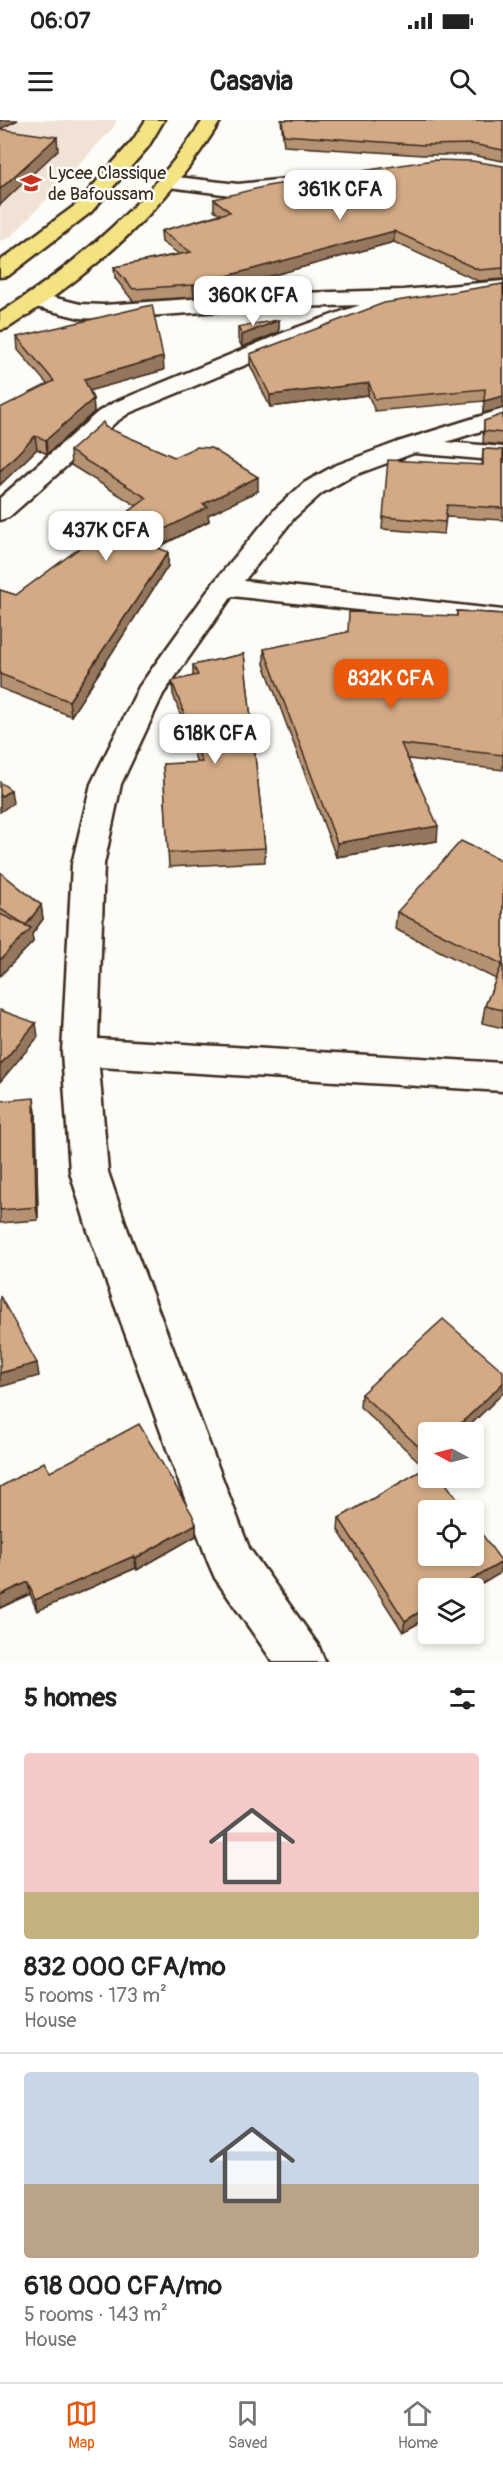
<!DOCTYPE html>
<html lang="en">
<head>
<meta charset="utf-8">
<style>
	body { margin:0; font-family:Pangolin,sans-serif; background:#f2f2f2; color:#222; height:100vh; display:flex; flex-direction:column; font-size:22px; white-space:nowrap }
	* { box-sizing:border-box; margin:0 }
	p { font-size:20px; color:#767676 }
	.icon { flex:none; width:33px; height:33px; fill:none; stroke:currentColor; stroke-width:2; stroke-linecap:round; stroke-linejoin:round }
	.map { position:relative; height:1542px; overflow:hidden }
	.side { display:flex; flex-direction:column; background:#fff; flex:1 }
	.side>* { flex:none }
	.needle { width:39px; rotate:277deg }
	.fabs { position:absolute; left:418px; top:1302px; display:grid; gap:12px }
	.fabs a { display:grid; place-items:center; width:66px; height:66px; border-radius:6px; background:#fff; box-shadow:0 3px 9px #0003; font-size:30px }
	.price { position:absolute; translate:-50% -51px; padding:0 14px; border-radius:12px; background:#fff; color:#222; font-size:20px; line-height:39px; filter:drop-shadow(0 2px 3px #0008) }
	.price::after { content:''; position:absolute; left:50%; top:36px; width:18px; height:14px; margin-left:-9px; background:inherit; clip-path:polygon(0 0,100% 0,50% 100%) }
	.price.selected { background:#ea580c; color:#fff }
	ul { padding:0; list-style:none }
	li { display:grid; align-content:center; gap:12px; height:318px; padding:0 24px }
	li+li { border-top:2px solid #e0e0e0 }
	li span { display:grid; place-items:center; height:186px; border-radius:6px; color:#555 }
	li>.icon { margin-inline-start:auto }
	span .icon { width:108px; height:108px; fill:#fffc; stroke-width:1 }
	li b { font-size:26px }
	h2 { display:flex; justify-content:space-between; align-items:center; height:72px; padding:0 24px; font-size:26px }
	.status { display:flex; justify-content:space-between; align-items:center; height:42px; padding:0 30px; background:#fff; direction:ltr }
	.status svg { height:16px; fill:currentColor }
	header { display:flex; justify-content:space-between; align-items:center; height:78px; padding:0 24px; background:#fff; font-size:27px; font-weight:800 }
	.dock { display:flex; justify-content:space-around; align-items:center; height:84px; border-top:2px solid #e0e0e0; background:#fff; font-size:16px; color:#767676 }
	.dock a { display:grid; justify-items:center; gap:3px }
	.dock .selected { color:#ea580c }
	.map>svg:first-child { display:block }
	.built { fill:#f0e3d5 }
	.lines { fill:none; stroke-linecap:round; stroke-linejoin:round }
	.minor-casing { stroke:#3b2a1e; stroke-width:5 }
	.major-casing { stroke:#3b2a1e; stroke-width:5 }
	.minor { fill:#fdfcf7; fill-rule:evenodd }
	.major { fill:#f4e382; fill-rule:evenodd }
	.wall { fill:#b59272; stroke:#3b2a1e; stroke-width:1.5 }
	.shaded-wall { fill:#94775d; stroke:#3b2a1e; stroke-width:1.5 }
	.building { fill:#d3aa85; stroke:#3b2a1e; stroke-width:1.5 }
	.labels { text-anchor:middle; stroke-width:5; stroke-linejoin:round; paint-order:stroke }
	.far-poi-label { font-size:18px; fill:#3b2a1e; stroke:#fdfcf7; text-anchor:start }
</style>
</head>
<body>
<div class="status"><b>06:07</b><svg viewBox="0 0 49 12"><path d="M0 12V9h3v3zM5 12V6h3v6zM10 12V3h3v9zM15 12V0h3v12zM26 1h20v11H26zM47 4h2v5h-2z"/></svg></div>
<header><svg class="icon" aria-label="menu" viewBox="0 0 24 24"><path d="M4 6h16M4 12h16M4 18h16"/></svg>Casavia<svg class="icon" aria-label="search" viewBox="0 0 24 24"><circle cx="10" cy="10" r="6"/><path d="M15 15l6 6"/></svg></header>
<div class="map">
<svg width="503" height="1542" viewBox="0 0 503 1542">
	<rect width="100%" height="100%" fill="#fdfcf7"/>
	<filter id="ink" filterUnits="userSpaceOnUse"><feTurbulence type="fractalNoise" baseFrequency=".0167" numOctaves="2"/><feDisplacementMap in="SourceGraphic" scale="12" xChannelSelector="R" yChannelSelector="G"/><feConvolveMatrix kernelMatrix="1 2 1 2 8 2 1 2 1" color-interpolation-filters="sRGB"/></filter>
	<g filter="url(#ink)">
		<path class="built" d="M0 0H117L113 8 11 117 0 121Z"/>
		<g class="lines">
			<defs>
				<g id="minor">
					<path d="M168 56 238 64 296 58 303 60 306 64 303 68 296 70 238 76 161 66 158 62 161 58Z"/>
					<path d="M503 161V173L384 184 386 187 383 192 306 220 129 293 116 302 9 397 0 400V378L98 292 113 283 290 210 360 185 263 188 104 199 80 198 28 185 25 180 28 175 36 173 80 184 104 185 263 174 403 170Z"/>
					<path d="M503 289V304L446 322 503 327V341L414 333 352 356 322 373 294 398 244 461 503 490V506L232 476 163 574 121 664 104 744 98 919 503 943V971L99 947 108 1052 128 1111 249 1428 318 1525 325 1542H273L215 1458 208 1442 88 1111 70 1052 62 932 72 744 91 664 139 567 215 461 276 388 304 363 334 346 398 322Z"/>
				</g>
				<g id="major">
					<path d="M146 0H164L148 27 91 92 8 156 0 157V141L77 84 133 20Z"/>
					<path d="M203 0H221C164 92 98 149 8 208L0 210V193C81 141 150 81 203 0Z"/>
				</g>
			</defs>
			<use href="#minor" class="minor-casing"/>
			<use href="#major" class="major-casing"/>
			<use href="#minor" class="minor"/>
			<use href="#major" class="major"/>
		</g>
		<g class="wall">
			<path d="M281 0H503V41L471 35H423L284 26Z"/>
			<path d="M503 46V159L478 161 394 122 194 177 133 181 115 158 114 147 179 134 162 122 161 111 220 94 214 90V79Z"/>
			<path d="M503 164V288L483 293 484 281 375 291 368 275 270 287 250 245V234Z"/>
			<path d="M279 200V212L242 227 238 219V207Z"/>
			<path d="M17 217 164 250 90 270 93 279 94 292 47 334 37 329 0 365 47 264 18 230Z"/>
			<path d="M503 295V325L483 323 484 301Z"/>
			<path d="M105 307 174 337 258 371 208 395 209 401 157 428 168 432V446L71 596 0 568V470L16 475 137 386 71 345 70 331Z"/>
			<path d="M483 329 503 330V400L446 397 444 414 382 409 383 397 482 345Z"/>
			<path d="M457 491 503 494V650L408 639 437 721 336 737 264 544V529L348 512 457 496Z"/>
			<path d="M244 534 265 728V742L169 747 163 644 197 643 173 574 172 561 193 557V545Z"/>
			<path d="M503 741V908L482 903 485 886 496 859 395 809 397 792Z"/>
			<path d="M0 752 41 785 43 799 32 814 33 822 0 856Z"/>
			<path d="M0 981 36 992 38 1100 0 1103Z"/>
			<path d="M503 1273 463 1312H429V1345L427 1347 502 1442 499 1454 429 1468V1497L403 1512 338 1410 339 1398 426 1348 360 1287 361 1274Z"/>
			<path d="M50 1352 196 1404V1416L137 1450 136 1448 37 1491 30 1474 0 1488V1367Z"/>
		</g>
		<g class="shaded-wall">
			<path d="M0 0H18L0 9Z"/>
			<path d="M57 17 58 30 0 85V69Z"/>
			<path d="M394 111V122L194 177 193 165Z"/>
			<path d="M279 200V212L242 227V215Z"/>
			<path d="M163 237 164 250 85 272 84 259Z"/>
			<path d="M369 263 368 275 270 287V275Z"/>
			<path d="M503 276V288L483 293 484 281Z"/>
			<path d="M93 279 94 292 47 334 46 320Z"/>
			<path d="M35 316 37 329 0 365V351Z"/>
			<path d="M258 357V371L208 395 209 401 142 435 141 421 203 384Z"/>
			<path d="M168 432V446L71 596 69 581Z"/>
			<path d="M11 670 13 683 0 692V677Z"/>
			<path d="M438 706 437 721 336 737 337 723Z"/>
			<path d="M41 785 43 799 32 814 33 822 0 856V840Z"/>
			<path d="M36 903 38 917 0 962V945Z"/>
			<path d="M34 978 36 992 38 1100 36 1087Z"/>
			<path d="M37 1243 39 1256 0 1267V1253Z"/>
			<path d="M503 1263V1273L463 1312H452Z"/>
			<path d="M428 1335H429V1345L426 1348Z"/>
			<path d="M196 1404V1416L137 1450 136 1438Z"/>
			<path d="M134 1436 136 1448 37 1491 35 1480Z"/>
			<path d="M502 1442 499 1454 474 1469V1468H458Z"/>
			<path d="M28 1462 30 1474 0 1488V1475Z"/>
			<path d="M429 1486V1497L403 1512 405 1501Z"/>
		</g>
		<g class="building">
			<path d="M282 0H503V30L472 24 424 25 284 15Z"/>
			<path d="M0 9 57 17 0 69Z"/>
			<path d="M433 40 472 41 503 46V148L479 150 394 111 193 165 133 169 114 147 191 132 161 111 230 92 214 79 267 66Z"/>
			<path d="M503 164V276L484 281 485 269 375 279 369 263 270 275 250 234 384 183Z"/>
			<path d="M152 185 163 237 84 259 93 279 46 320 35 316 0 351V288L54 261 17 217Z"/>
			<path d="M279 200 242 215 238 207Z"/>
			<path d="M503 294V313L484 311V301Z"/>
			<path d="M103 302 105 307 174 337 196 327 211 328 258 357 203 384 208 387 141 421 168 432 69 581 0 554V470L16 475 147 378 70 331Z"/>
			<path d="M483 329 503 330V388L447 385 445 402 383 397 388 340 483 345Z"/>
			<path d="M457 491 503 494V635L401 624 438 706 337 723 264 529 348 512 349 492 457 496Z"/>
			<path d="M244 534 265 728 168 733 163 644 202 642 172 561 198 555 193 545Z"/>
			<path d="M0 662 11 670 0 677Z"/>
			<path d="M461 721 503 741V890L485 886 502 844 397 792Z"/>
			<path d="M0 752 41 785 26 805 0 789Z"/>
			<path d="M0 794 31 808 0 840Z"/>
			<path d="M0 890 36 903 0 945Z"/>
			<path d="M34 978 36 1087 0 1090V981Z"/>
			<path d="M0 1176 37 1243 0 1253Z"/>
			<path d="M443 1199 503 1251V1263L452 1312H429V1335H428L361 1274Z"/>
			<path d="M139 1304 192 1394 196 1404 136 1438 134 1436 35 1480 28 1462 0 1475V1367L44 1342 50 1352Z"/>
			<path d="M429 1346V1358H442L465 1390H429V1436H474V1403L502 1442 458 1468H429V1486L405 1501 339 1398Z"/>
		</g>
	</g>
	<defs>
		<symbol id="school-bare" viewBox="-9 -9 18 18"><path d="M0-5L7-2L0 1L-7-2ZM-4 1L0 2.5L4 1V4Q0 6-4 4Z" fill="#c8321e" stroke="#fdfcf7" stroke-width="2.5" paint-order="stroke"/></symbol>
	</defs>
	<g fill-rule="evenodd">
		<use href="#school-bare" x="16" y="48" width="30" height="30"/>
	</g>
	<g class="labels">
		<g class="far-poi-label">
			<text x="48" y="59">Lycee Classique<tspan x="48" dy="21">de Bafoussam</tspan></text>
		</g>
	</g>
</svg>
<div class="fabs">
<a><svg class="needle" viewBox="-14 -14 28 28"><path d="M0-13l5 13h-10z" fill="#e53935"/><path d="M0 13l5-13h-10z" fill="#767676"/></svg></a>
<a><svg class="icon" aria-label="locate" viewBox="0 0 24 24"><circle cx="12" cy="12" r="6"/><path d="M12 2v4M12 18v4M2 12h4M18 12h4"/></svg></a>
<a><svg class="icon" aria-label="layers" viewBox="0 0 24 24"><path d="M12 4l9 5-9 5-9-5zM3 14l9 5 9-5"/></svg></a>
</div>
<b class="price" style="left:340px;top:101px">361K CFA</b>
<b class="price" style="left:253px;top:207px">360K CFA</b>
<b class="price" style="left:106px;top:442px">437K CFA</b>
<b class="price selected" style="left:391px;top:590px">832K CFA</b>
<b class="price" style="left:215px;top:645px">618K CFA</b>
</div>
<section class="side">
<h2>5 homes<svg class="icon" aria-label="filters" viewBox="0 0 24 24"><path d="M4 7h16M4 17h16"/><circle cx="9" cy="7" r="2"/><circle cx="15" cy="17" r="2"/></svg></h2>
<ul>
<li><span style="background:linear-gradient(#f6c9c9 75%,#c2b280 0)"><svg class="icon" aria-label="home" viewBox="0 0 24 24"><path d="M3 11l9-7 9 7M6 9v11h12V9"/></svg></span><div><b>832 000 CFA/mo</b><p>5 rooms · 173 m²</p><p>House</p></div></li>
<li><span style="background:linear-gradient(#c9d6e8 60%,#b9a48a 0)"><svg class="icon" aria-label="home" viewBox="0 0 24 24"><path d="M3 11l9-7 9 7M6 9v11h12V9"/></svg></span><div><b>618 000 CFA/mo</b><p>5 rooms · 143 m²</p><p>House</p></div></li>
</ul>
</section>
<nav class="dock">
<a class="selected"><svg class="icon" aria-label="map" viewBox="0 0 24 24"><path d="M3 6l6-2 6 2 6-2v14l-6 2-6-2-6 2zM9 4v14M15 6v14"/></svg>Map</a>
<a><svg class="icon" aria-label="saved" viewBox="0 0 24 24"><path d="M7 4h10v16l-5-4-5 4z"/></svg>Saved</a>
<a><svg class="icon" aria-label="home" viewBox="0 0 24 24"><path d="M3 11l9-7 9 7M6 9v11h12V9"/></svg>Home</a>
</nav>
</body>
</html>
